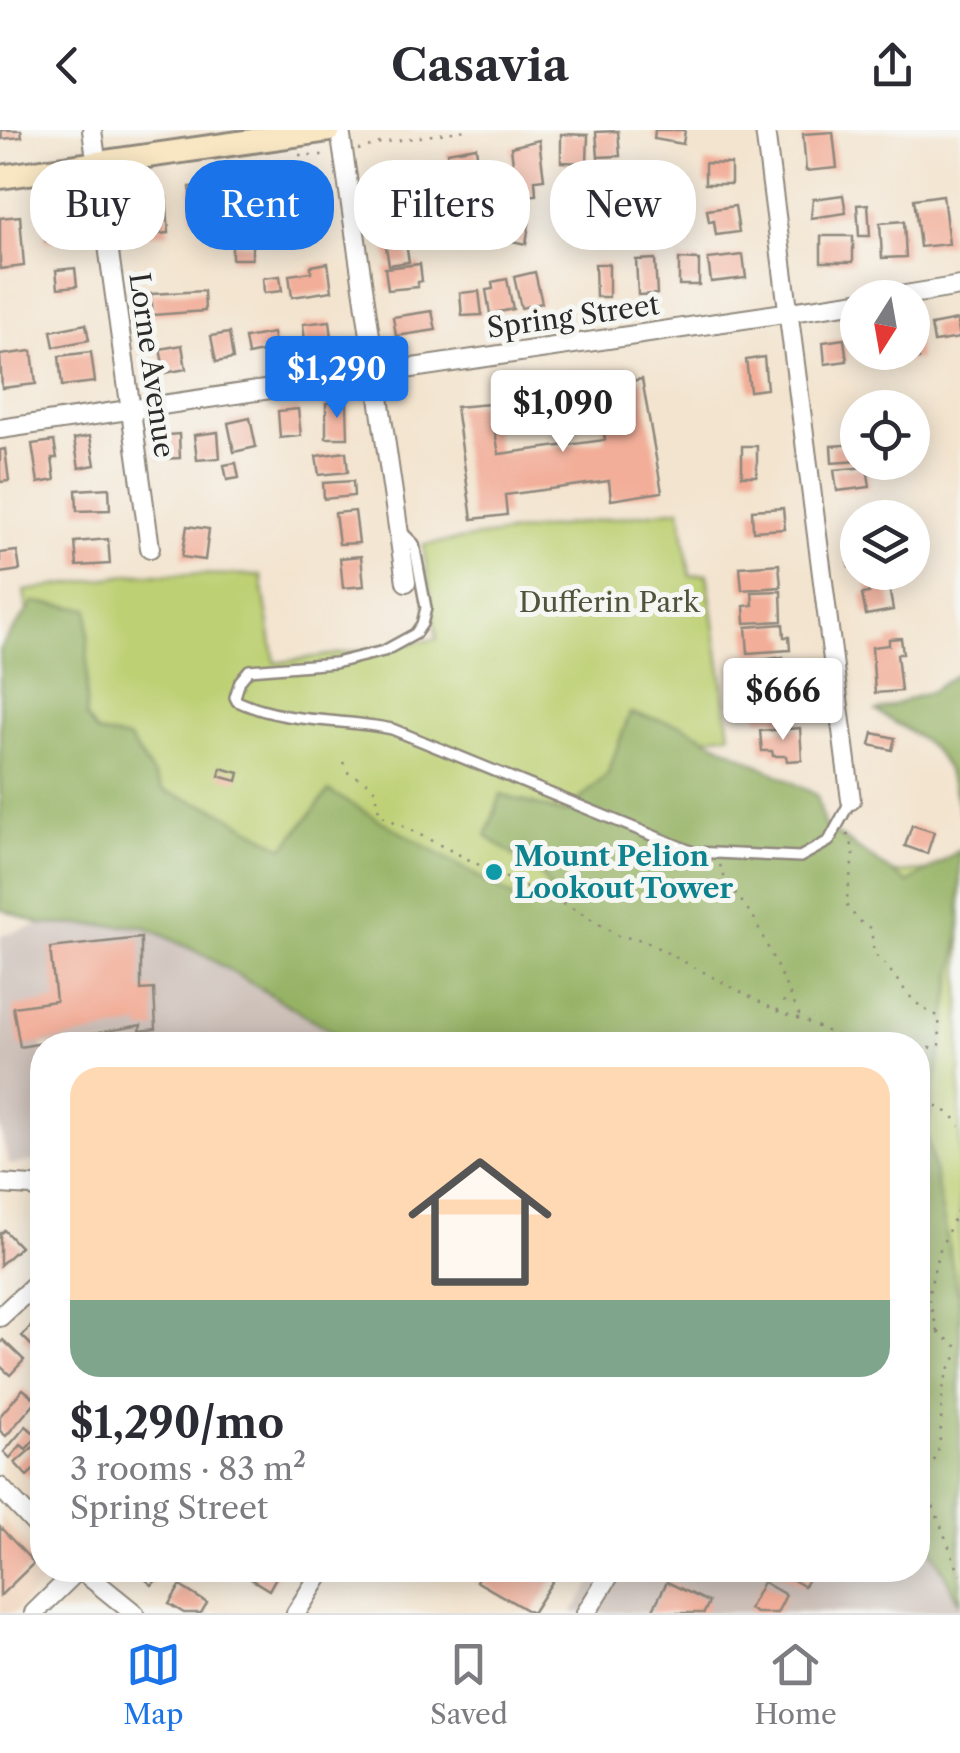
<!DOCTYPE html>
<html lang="en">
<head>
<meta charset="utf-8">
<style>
	body { margin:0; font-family:"Libre Caslon Text",serif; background:#f2f2f3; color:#2b2b33; height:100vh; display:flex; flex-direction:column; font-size:38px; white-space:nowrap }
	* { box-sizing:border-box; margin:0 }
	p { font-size:32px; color:#7c7c81 }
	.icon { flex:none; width:55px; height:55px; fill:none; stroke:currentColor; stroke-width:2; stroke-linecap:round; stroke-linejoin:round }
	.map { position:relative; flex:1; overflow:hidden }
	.side { position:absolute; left:30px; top:902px; width:900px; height:550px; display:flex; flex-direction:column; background:#fff; border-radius:40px; box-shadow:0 5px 25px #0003 }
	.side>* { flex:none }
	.guide { position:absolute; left:30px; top:30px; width:900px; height:90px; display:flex; gap:20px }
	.needle { width:65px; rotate:191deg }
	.fabs { position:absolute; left:840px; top:150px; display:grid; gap:20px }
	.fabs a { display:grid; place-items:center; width:90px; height:90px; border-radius:50%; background:#fff; box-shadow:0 5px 25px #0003; font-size:50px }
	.price { position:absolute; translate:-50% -85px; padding:0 22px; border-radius:10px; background:#fff; color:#222; font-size:32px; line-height:65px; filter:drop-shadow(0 2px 5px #0008) }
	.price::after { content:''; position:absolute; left:50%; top:60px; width:30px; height:22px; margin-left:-15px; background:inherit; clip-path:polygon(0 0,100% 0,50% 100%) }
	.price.current { background:#1a73e8; color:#fff }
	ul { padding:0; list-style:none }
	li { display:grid; align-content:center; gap:20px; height:530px; padding:0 40px }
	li+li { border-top:2px solid #e1e1e2 }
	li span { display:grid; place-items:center; height:310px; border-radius:30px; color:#555 }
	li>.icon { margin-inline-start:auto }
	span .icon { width:180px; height:180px; fill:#fffc; stroke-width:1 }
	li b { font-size:42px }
	.chip { padding:0 35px; border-radius:40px; background:#fff; box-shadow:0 5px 25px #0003; font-size:35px; line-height:90px }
	.chip.current { background:#1a73e8; color:#fff }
	header { display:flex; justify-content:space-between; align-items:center; height:130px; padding:0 40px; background:#fff; font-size:45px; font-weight:800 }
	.dock { display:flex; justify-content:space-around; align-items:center; height:140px; border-top:2px solid #e1e1e2; background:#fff; font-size:28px; color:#7c7c81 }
	.dock a { display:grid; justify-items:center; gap:5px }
	.dock .current { color:#1a73e8 }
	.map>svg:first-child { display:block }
	.built { fill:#f1d5bd }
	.industrial { fill:#cec1ba }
	.green { fill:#bdd073; stroke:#747e4f; stroke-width:2.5 }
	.forest { fill:#96b265; stroke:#606e48; stroke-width:2.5 }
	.building { fill:#f2ae99 }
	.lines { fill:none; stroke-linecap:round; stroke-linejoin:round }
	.lane-casing { stroke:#8f887d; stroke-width:14 }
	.street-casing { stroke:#8f887d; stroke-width:22 }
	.secondary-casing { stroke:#8f887d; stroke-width:28 }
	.path { stroke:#8f887d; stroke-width:2.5; stroke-dasharray:2.5 8; stroke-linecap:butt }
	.lane { stroke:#fff; stroke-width:9 }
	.street { stroke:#fff; stroke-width:18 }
	.secondary { stroke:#f9e7c3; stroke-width:22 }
	.culture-dot { fill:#0f9aa8; stroke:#f6f6f2; stroke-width:4 }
	.labels { text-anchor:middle; stroke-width:10; stroke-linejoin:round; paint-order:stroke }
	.street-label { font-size:28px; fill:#2b2b2b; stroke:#f6f6f2 }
	.park-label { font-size:28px; fill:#50543d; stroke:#f6f6f2 }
	.culture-label { font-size:28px; font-weight:bold; fill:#0d838f; stroke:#f6f6f2; text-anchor:start }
</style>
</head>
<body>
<header><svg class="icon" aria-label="back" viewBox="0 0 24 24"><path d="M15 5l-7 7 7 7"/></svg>Casavia<svg class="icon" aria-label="share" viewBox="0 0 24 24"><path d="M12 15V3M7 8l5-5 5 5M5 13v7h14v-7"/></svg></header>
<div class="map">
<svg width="960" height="1483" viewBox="0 0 960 1483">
	<rect width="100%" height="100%" fill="#f6f6f2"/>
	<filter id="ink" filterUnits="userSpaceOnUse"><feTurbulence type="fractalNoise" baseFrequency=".01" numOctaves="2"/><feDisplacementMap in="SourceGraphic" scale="20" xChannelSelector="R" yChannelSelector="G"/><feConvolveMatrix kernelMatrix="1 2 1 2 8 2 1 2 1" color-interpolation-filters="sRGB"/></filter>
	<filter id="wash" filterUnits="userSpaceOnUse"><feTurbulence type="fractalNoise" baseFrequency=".0048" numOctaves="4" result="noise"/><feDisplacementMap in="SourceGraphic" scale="40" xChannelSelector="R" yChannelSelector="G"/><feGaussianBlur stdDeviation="2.25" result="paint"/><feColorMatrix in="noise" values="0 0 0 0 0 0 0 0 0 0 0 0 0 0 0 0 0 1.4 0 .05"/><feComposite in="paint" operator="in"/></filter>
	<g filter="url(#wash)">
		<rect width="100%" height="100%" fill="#f3e4cf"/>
		<path class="built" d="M0 1386 42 1429V1440L55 1442 13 1483H0Z"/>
		<g class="industrial">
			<path d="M41 794 143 796 202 824 358 915H42V1030L9 1035 0 999V806Z"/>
			<path d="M918 1392 960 1472V1483H572L597 1444 593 1440H918Z"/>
		</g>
		<path class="green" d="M680 379 690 446 707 444 730 604 686 610 882 744 951 739 960 810V1475L918 1392V915H454L412 716 0 776V618L47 611 24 461 134 444 261 445 275 533 437 509 423 415Z"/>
		<g class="forest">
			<path d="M34 472 89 479 86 587 97 603 129 609 164 661 216 679 284 718 329 661 524 773 563 779 541 745 486 706 501 665 565 683 607 645 630 583 681 595 817 665 824 695 908 753 960 720V803L927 1004 960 1175V1472L918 1392V915H348L343 908 202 824 143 796 41 794 0 779V518Z"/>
			<path d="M960 542V683C947 617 929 614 876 581L930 562Z"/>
		</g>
		<g id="blocks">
			<g class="building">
				<path d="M1 0H21L22 7 2 9Z"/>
				<path d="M655 0H685L683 14 654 9Z"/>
				<path d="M618 1 620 26 598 27 596 2Z"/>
				<path d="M833 2 837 38 806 41 803 4Z"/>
				<path d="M561 4 588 5 587 33 561 32Z"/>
				<path d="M539 10 544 49 535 50 536 65 517 67 511 17Z"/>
				<path d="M476 17 481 56 470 58 468 50 458 52 456 41 450 42 447 22Z"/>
				<path d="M705 33 731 34V54H705Z"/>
				<path d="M393 35 420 37 418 66 430 67V74L399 73 400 65 392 64Z"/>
				<path d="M257 40 261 82 230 84 227 43Z"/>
				<path d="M279 50H302L303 78 313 77V96H296V91H281Z"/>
				<path d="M214 55 216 87 192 89 190 57Z"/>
				<path d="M843 65 846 83 811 88 813 69Z"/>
				<path d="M943 65 949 114 920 117 914 69Z"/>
				<path d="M166 66 169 103 144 105 141 68Z"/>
				<path d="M868 74 870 106H859L857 75Z"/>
				<path d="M735 76 739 102 716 105 714 91 709 92 707 80Z"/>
				<path d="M73 78 76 109 46 111 43 80Z"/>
				<path d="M20 86 24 136 0 139V88Z"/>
				<path d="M431 88 433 106 390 111 388 92Z"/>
				<path d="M510 91 529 94 526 114 507 110Z"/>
				<path d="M904 91 906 127 882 128 880 93Z"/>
				<rect x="821" y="106" width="32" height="26"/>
				<path d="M232 113 252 114V129H232Z"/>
				<path d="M406 114 409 132 389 135 386 117Z"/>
				<path d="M743 125 746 148 711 152 708 129Z"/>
				<path d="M655 129 657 164 638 165 636 130Z"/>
				<path d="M679 129 699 130V155H679Z"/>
				<path d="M328 133 332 161 292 167 289 145 311 142V136Z"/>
				<path d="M420 134 422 151 418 152V157L388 160 385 138Z"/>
				<path d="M595 134H609V167H596Z"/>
				<path d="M75 138 77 156 58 158 56 140Z"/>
				<path d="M535 142 542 173 521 178 514 147Z"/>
				<path d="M280 146 282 161 264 163 263 148Z"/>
				<path d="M507 149 513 179 490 184 486 160 493 159 492 152Z"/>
				<path d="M204 161 205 181 153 185 151 164Z"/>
				<path d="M479 161 482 185 462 186 460 163Z"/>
				<path d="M432 181 436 200 396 206 393 187Z"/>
				<path d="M957 190 960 208 934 212 931 195Z"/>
				<path d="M330 191 333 217 306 220 303 194Z"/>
				<path d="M86 194 89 210 54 217 51 201Z"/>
				<path d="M912 197H915L919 229 898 231 897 222H912Z"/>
				<path d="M229 203 233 229 216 232 211 206Z"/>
				<path d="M273 203 276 219 248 225 245 208Z"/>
				<path d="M844 209 847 231 825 234 823 212Z"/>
				<path d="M182 215 186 239 165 243 160 219Z"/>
				<path d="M32 221 36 254 2 258 0 225Z"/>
				<path d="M91 222 95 252 62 256 59 226Z"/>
				<path d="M764 227 767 259 750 261 746 230Z"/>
				<path d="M642 249 662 362 611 370 609 351 505 365 507 385 472 389 456 277 490 274 499 324 605 310 598 257Z"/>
				<path d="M326 273H347L348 308H326Z"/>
				<path d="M298 279 301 306 280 308 278 281Z"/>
				<path d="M250 288 256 317 234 322 228 293Z"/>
				<path d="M218 302 220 328 197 330 194 305Z"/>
				<path d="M179 304 180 328 158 329 156 306Z"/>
				<path d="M90 306 95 335 79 338 74 309Z"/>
				<path d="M54 311 57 328H52L55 350 38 353 32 314Z"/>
				<path d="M858 314V331L832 333 831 316Z"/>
				<rect x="742" y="316" width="15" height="30"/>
				<path d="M5 319 9 351 0 352V320Z"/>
				<path d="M346 322 348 342 319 345 316 326Z"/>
				<path d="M236 333 239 348 227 350 224 335Z"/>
				<path d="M867 337 870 357 837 361 834 340Z"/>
				<path d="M353 351 354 366 324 369 323 353Z"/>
				<path d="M109 358 110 380 77 381 76 360Z"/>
				<path d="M783 378 785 399 753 401 752 380Z"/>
				<path d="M355 381 359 413 339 414 335 383Z"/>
				<path d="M187 396 209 399 205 430 182 427Z"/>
				<path d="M108 409 110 434 77 436 75 412Z"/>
				<path d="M858 415V436L849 437 846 416Z"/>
				<path d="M17 421 20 440 0 443V423Z"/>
				<path d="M361 426 364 456 343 458 340 428Z"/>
				<path d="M779 434 781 457 742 460 740 437Z"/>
				<path d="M888 451 893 480 866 485 862 464 869 463 867 455Z"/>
				<path d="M781 461 782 491 745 493 744 476 753 475 752 462Z"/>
				<path d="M783 494 784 507H789L790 520 748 523 746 497Z"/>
				<path d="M901 508 903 524H897L901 561 875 563 872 517 889 515V509Z"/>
				<path d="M783 527 786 547 794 546 796 557 760 562 755 531Z"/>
				<path d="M794 562 796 590 775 592V587L758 589 756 565Z"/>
				<path d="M800 598 802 630 787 631 786 626H773L772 621H762L760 601Z"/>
				<path d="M873 603 895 608 892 620 870 615Z"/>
				<path d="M221 638 239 643 237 651 219 646Z"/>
				<path d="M912 695 934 702 927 724 905 716Z"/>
				<path d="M141 808V860L154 859 156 899 140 901 141 895 20 917 13 877 56 871 50 818Z"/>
				<path d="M4 1100 20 1117 0 1135V1104Z"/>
				<path d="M42 1184V1217L38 1222 22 1206Z"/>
				<path d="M3 1210 24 1230 10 1245 0 1236V1214Z"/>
				<path d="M23 1259 37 1270 6 1306 0 1301V1286Z"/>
				<path d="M26 1296 38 1306 26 1319 21 1315 10 1328 4 1322Z"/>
				<path d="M33 1317 42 1327V1332L27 1346 15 1333Z"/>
				<path d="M0 1397 34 1433 0 1466Z"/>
				<path d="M134 1440H165L152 1455Z"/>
				<path d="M256 1440H280L269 1460 251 1449Z"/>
				<path d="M482 1440H546L556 1446 532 1483 476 1451Z"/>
				<path d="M775 1440H813L804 1456Z"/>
				<path d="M667 1452 709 1472 704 1483H651Z"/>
				<path d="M763 1452 786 1465 777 1483H756L749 1479Z"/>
				<path d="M180 1456 207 1473 201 1483H184L169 1474Z"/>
			</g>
		</g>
	</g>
	<g filter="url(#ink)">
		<use href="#blocks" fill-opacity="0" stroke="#8f887d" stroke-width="2.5"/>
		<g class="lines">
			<defs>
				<path id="lane" d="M401 401 414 414 426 478 422 494 415 504 384 521 335 533 249 540 240 551 235 567 237 571C287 594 340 588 392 599L693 722 800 727 829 711 851 670"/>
				<g id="street">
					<path d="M92 0 150 418"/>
					<path d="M340 0 406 452"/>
					<path d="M765 0 851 670"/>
					<path d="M887 168 960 156"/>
					<path d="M0 299 858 172"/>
					<path d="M0 1054 32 1056 42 1062"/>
					<path d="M0 1187 42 1148"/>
					<path d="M0 1357 42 1401"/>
					<path d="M81 1440 134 1483"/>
					<path d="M34 1483 78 1440"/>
					<path d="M296 1483 323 1440"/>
					<path d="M586 1483 612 1441"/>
				</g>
				<path id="secondary" d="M0 47 329 0"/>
			</defs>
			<use href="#lane" class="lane-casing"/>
			<use href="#street" class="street-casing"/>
			<use href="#secondary" class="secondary-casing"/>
			<g class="path">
				<path d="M358 20 380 13 466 0"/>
				<path d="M299 25H326"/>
				<path d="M343 632 349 644C376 654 376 656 379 684L489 740 578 781 618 806 643 810 777 881 801 889 856 915"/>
				<path d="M847 704 854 720 846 775 859 791 871 798 874 824C897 842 908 877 939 886L940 915 918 921"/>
				<path d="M720 735 725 749 754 788 800 886"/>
				<path d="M777 881 789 864"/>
				<path d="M918 965 952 985 960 996"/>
				<path d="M918 1196 938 1202 960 1219"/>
				<path d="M938 1202 928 1167 938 1124 960 1075"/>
				<path d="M918 1337 960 1445"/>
				<path d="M923 1349C928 1340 936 1330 938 1321 946 1283 933 1255 960 1222"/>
			</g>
			<use href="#lane" class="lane"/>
			<use href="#street" class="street"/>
			<use href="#secondary" class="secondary"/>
		</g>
	</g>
	<circle class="culture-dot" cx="494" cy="742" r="10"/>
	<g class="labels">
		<g class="street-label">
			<text transform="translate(573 186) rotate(-8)" y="10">Spring Street</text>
			<text transform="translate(152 235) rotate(82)" y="10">Lorne Avenue</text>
		</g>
		<g class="park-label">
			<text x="609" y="482">Dufferin Park</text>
		</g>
		<g class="culture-label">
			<text x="514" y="736">Mount Pelion<tspan x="514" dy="32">Lookout Tower</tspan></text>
		</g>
	</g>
</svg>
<div class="fabs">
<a><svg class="needle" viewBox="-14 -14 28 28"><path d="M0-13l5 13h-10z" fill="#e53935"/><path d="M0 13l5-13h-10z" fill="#7c7c81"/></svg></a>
<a><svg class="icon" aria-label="locate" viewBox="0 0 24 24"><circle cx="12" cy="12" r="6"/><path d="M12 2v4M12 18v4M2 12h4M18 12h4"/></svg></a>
<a><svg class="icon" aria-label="layers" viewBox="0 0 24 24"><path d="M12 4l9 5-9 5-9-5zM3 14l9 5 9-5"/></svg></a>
</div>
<b class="price current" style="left:337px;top:291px">$1,290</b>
<b class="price" style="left:563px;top:325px">$1,090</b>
<b class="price" style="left:783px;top:613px">$666</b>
<div class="guide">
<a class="chip">Buy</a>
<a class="chip current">Rent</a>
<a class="chip">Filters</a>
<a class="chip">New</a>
</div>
<section class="side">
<ul>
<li><span style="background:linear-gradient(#ffd9b3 75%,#7fa58c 0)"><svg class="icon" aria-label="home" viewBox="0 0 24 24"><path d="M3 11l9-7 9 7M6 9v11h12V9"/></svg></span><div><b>$1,290/mo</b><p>3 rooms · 83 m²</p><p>Spring Street</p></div></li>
</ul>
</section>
</div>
<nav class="dock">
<a class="current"><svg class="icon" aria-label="map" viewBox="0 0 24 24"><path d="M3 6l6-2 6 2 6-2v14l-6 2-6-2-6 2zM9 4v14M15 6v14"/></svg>Map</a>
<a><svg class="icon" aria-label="saved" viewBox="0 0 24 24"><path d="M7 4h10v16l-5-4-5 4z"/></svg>Saved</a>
<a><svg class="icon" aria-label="home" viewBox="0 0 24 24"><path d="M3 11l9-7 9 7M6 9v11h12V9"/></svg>Home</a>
</nav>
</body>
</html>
